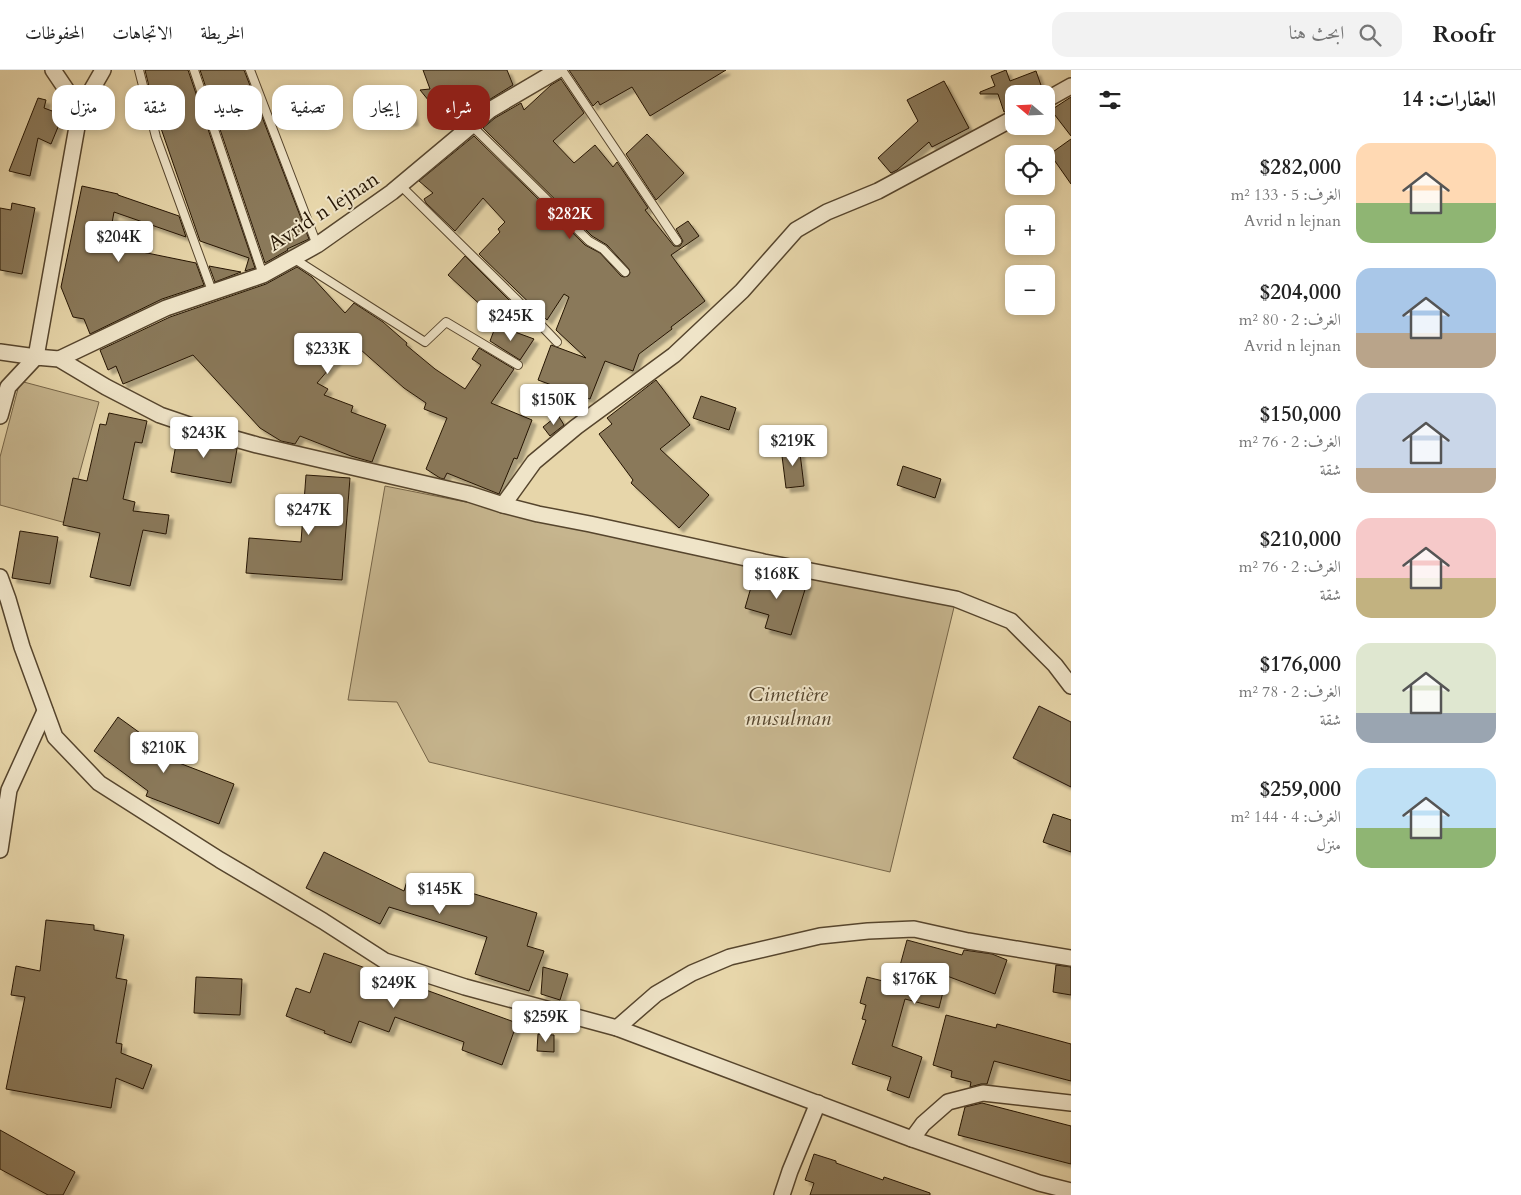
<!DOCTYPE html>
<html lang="ar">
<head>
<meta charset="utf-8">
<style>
	body { margin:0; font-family:Cardo,Amiri,serif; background:#f2f2f2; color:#222; direction:rtl; height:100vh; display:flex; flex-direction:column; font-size:19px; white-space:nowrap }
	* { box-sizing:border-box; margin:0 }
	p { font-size:16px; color:#767676 }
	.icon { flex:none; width:28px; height:28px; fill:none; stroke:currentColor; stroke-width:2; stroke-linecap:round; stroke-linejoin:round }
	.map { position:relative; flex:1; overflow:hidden; direction:ltr }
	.side { display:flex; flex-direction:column; background:#fff; width:450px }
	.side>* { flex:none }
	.top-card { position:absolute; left:15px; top:15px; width:475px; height:45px; direction:rtl; display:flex; gap:10px }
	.needle { width:32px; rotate:289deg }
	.buttons { position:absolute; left:1005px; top:15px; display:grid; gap:10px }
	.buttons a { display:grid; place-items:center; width:50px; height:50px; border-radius:10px; background:#fff; box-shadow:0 2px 8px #0003; font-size:25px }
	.price { position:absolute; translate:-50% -42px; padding:0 11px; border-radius:5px; background:#fff; color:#222; font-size:16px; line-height:32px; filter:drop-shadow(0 1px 2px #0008) }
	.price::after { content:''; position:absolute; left:50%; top:30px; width:15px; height:11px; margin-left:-8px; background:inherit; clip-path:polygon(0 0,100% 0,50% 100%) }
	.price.current { background:#8f2418; color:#fff }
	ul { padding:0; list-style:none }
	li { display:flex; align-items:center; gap:15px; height:125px; padding:0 25px }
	li span { display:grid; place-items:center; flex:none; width:140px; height:100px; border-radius:15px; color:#555 }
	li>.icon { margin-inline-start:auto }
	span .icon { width:60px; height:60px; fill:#fffc; stroke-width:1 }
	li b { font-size:21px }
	h2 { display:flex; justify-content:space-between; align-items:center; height:60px; padding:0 25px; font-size:21px }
	.pill { padding:0 18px; border-radius:15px; background:#fff; box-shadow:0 2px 8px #0003; font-size:18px; line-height:45px }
	.pill.current { background:#8f2418; color:#fff }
	header { display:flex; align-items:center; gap:30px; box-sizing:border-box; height:70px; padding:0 25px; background:#fff; border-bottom:1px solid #e0e0e0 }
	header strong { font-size:24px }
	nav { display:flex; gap:28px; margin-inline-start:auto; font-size:18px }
	.search { width:350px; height:45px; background:#f2f2f2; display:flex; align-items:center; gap:12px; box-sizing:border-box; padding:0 18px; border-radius:15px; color:#767676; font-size:19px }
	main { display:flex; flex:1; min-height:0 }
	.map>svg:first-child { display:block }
	.green { fill:#c6b58e; stroke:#766548 }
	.building { fill:#8a795a; stroke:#251503; filter:url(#shadow) }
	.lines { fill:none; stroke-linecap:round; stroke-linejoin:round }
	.service-casing { stroke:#56452d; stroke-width:10 }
	.minor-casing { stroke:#56452d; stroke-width:18 }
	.service { stroke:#efe4c8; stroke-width:8 }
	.minor { stroke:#efe4c8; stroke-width:15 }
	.labels { text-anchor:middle; stroke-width:4; stroke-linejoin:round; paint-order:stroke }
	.street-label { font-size:21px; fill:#251503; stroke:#efe4c8 }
	.park-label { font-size:21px; font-style:italic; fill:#55452d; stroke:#efe4c8 }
</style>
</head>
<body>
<header>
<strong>Roofr</strong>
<div class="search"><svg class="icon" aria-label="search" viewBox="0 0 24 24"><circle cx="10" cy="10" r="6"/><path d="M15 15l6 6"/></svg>ابحث هنا</div>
<nav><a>الخريطة</a><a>الاتجاهات</a><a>المحفوظات</a></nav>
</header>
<main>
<section class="side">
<h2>العقارات: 14<svg class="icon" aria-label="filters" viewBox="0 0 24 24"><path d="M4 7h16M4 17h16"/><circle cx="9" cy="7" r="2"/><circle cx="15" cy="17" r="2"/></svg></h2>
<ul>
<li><span style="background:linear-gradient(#ffd9b3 60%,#8fb573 0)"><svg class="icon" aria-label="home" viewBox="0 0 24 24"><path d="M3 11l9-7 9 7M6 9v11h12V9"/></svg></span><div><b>$282,000</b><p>الغرف: 5 · 133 m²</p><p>Avrid n lejnan</p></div></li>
<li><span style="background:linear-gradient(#a9c7e8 65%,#b9a48a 0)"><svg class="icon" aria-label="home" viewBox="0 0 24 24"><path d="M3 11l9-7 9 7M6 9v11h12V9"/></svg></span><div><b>$204,000</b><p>الغرف: 2 · 80 m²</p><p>Avrid n lejnan</p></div></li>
<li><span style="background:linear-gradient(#c9d6e8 75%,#b9a48a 0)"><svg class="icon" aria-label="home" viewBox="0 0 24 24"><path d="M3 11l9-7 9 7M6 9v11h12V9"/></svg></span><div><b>$150,000</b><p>الغرف: 2 · 76 m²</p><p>شقة</p></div></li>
<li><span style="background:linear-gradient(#f6c9c9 60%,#c2b280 0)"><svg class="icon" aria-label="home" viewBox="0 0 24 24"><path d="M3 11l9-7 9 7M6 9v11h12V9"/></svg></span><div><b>$210,000</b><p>الغرف: 2 · 76 m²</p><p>شقة</p></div></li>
<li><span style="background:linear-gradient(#dfe7d0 70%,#9aa5b1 0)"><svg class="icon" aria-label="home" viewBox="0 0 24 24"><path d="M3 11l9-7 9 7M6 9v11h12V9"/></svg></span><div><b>$176,000</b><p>الغرف: 2 · 78 m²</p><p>شقة</p></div></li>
<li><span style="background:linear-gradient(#bfe0f5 60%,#8fb573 0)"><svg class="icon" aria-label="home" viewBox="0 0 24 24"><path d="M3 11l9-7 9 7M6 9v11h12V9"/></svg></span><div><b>$259,000</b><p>الغرف: 4 · 144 m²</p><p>منزل</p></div></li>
</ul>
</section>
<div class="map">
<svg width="1071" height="1125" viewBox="0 0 1071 1125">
	<defs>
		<filter id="shadow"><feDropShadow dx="4.5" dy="4.5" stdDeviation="1" flood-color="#0004"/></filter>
	</defs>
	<rect width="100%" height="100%" fill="#e7d6aa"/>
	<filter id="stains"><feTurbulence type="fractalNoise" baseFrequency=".004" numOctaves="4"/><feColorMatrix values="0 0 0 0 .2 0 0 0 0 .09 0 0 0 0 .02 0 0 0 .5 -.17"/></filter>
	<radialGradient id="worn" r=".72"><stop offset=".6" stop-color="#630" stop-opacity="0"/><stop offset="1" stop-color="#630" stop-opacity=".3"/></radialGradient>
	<g class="green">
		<path d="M20 311 99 332 66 453 0 435V387Z"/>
		<path d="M385 416 956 529 890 802 429 692 397 632 348 630Z"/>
	</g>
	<g class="building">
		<path d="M145 0H188L255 198 245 201 249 188 200 171 155 41Z"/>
		<path d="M200 0H244L309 169 287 179 288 180 265 193Z"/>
		<path d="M423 0H507L513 15 484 33 452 59 420 20 430 19Z"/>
		<path d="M569 0H726L650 46 632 17 600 35 598 31 593 36Z"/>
		<path d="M1006 0 1010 11 1036 1 1043 21 1039 24H1014V39L1004 42 998 24H980V22L995 16 991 6Z"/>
		<path d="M561 9 584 43 553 71 574 93 595 75 613 97 617 92 648 138 645 140 674 176H680L683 171 676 159 688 151 699 166 671 185 705 231 671 257 672 259 639 284 633 301 605 291 590 329 538 310 551 275 586 288 556 260 569 227 564 224 547 250 479 184 500 162 498 159 505 152 483 128 455 161 426 133 424 129 433 123 419 111 474 66 585 175 600 183 621 206 624 207 628 206 630 203 629 199 607 175 592 166 483 58 495 48 521 33 524 40 551 15Z"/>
		<path d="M944 11 969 58 932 77 929 72 897 100 891 103 878 88 918 51 907 30Z"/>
		<path d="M410 22 414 51 394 54 390 25Z"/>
		<path d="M1071 27V66L1051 40Z"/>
		<path d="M38 28 46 30 44 38 63 45 51 74 38 68 30 106 9 101Z"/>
		<path d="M647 64 684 103 656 130 626 84Z"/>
		<path d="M1071 69V114L1050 84Z"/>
		<path d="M82 116 118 124V125L179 146 186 167 114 142 108 175 196 193 204 215 162 229 90 264 84 249 73 247 61 217Z"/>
		<path d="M12 133 35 138 22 204 0 200V138L11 140Z"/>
		<path d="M465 186 513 234 498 251 448 205Z"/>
		<path d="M209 196 241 202 215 212Z"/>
		<path d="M297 197 312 207 345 243 354 233 383 252 407 273 406 275 435 299 465 319 481 295 472 289 479 278 514 299 491 333 532 350 517 389 514 388 499 424 447 403 444 409 440 408 426 399 447 348 424 339 426 333 404 318 352 272 317 313 328 319 324 325 353 336 351 342 386 355 372 392 351 386 300 366 295 374 281 371 260 358 193 285 123 314 116 296 108 300 100 280 170 247 266 214Z"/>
		<path d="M496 255 534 269 520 290 490 271Z"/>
		<path d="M656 310 690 355 660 379 709 425 679 458 631 413 633 410 599 364 612 354 607 348Z"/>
		<path d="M701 326 736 338 729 360 693 348Z"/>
		<path d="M109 343 147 351 142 373 135 372 123 429 135 432 133 441 169 445 166 464 143 460 130 516 90 507 100 463 63 455 73 408 87 411 100 354 106 355Z"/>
		<path d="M558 345 564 355 550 366 543 357Z"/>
		<path d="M178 363 190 365 237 379 231 413 171 402Z"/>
		<path d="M799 375 804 416 786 418 781 378Z"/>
		<path d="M903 396 941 409 935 428 897 415Z"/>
		<path d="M306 405 350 408 342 510 246 503 249 468 301 472Z"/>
		<path d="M20 461 58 467 50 514 12 508Z"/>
		<path d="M756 500 777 504 807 513 791 565 765 558 769 545 745 538Z"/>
		<path d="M1039 636 1071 652V717L1013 688Z"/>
		<path d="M118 647 158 676 153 683 234 714 219 754 146 726 148 721 94 681Z"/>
		<path d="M1053 744 1071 750V782L1043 772Z"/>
		<path d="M324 782 404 821 409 804 537 843 527 876 544 881 529 921 475 904 487 867 389 837 380 854 306 818Z"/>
		<path d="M46 850 94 855V860L124 865 116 908 127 910 116 973 122 974 121 983 152 995 143 1019 116 1008 111 1038 6 1019 25 927 11 925 16 896 40 901Z"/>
		<path d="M907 870 962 885 964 880 992 884 1007 890 995 924 947 906 939 938 905 929 892 976 922 987 909 1028 887 1020 891 1007 852 994 866 950 862 949 866 935 860 933 867 907 895 914Z"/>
		<path d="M324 883 517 953 502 995 462 980 464 972 395 947 389 962 359 951 351 973 324 963 325 961 286 946 296 918 310 923Z"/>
		<path d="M1056 895 1071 897V925L1053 922Z"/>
		<path d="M543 897 568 904 560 930 541 924Z"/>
		<path d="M196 907 242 909 240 945 194 943Z"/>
		<path d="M946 945 996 958 997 954 1071 974V1011L994 991 987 1014H981L970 1017 971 1012 951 1007 952 1001 933 995Z"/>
		<path d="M538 964 554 965V982L537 981Z"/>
		<path d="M982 1033 1071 1056V1094L958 1065 965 1037Z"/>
		<path d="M0 1060 75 1102 63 1125H48L0 1099Z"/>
		<path d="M814 1084 836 1091V1093L883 1110 884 1107 930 1123V1125H810L814 1113 805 1110Z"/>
	</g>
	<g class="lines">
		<defs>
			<g id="service">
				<path d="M139 0 156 67 212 221"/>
				<path d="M194 0 263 205"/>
				<path d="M250 0 317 175"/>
				<path d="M562 0 677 171"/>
				<path d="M471 55 589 171 603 179 625 202"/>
				<path d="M400 115 516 229 557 272"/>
				<path d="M293 188 425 272 446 252 518 295"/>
			</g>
			<g id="minor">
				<path d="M53 0 80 40"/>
				<path d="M1046 30 1071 16"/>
				<path d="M0 282 36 287 80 40 103 0"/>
				<path d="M59 289 166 238 263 205 317 175 392 122 490 40 558 0"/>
				<path d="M0 346 8 317 36 287 59 289 106 317 160 345 207 361 257 375 469 424 503 435 538 444 590 454 764 492 956 529 1011 551 1055 595 1071 616"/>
				<path d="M503 435 534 392 576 357 674 285 742 221 796 160 827 142 878 121 1014 48"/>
				<path d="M0 507 8 529 22 577 55 667 99 713 220 790 323 851 385 891 465 917 617 958 912 1069 1039 1113 1071 1121"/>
				<path d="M0 780 9 720 45 641"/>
				<path d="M617 958 656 924 692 903 730 887 820 866 868 861 914 859 968 871 1071 888"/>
				<path d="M912 1069 923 1054 948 1032 983 1023 1071 1033"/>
				<path d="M782 1125 790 1101 818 1033"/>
			</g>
		</defs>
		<use href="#service" class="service-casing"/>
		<use href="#minor" class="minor-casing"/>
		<use href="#service" class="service"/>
		<use href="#minor" class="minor"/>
	</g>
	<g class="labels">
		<g class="street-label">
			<text transform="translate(323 141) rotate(-33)" y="7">Avrid n lejnan</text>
		</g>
		<g class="park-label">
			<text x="788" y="631">Cimetière<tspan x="788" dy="24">musulman</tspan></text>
		</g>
	</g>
	<rect width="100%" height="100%" filter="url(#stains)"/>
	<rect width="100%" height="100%" fill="url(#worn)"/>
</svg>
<div class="buttons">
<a><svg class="needle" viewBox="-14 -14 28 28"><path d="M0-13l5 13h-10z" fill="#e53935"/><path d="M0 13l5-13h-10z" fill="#767676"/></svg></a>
<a><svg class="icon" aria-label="locate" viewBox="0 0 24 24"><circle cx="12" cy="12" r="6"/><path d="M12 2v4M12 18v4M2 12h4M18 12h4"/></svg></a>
<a>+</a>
<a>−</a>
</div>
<b class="price current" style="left:570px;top:170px">$282K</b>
<b class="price" style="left:119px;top:193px">$204K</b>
<b class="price" style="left:511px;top:272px">$245K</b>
<b class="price" style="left:328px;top:305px">$233K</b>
<b class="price" style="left:554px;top:356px">$150K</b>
<b class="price" style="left:204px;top:389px">$243K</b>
<b class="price" style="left:793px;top:397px">$219K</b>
<b class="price" style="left:309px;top:466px">$247K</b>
<b class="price" style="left:777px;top:530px">$168K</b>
<b class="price" style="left:164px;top:704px">$210K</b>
<b class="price" style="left:440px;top:845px">$145K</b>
<b class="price" style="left:915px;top:935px">$176K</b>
<b class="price" style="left:394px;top:939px">$249K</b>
<b class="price" style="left:546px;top:973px">$259K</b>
<div class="top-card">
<a class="pill current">شراء</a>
<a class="pill">إيجار</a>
<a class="pill">تصفية</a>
<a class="pill">جديد</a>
<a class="pill">شقة</a>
<a class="pill">منزل</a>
</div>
</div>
</main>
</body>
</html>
